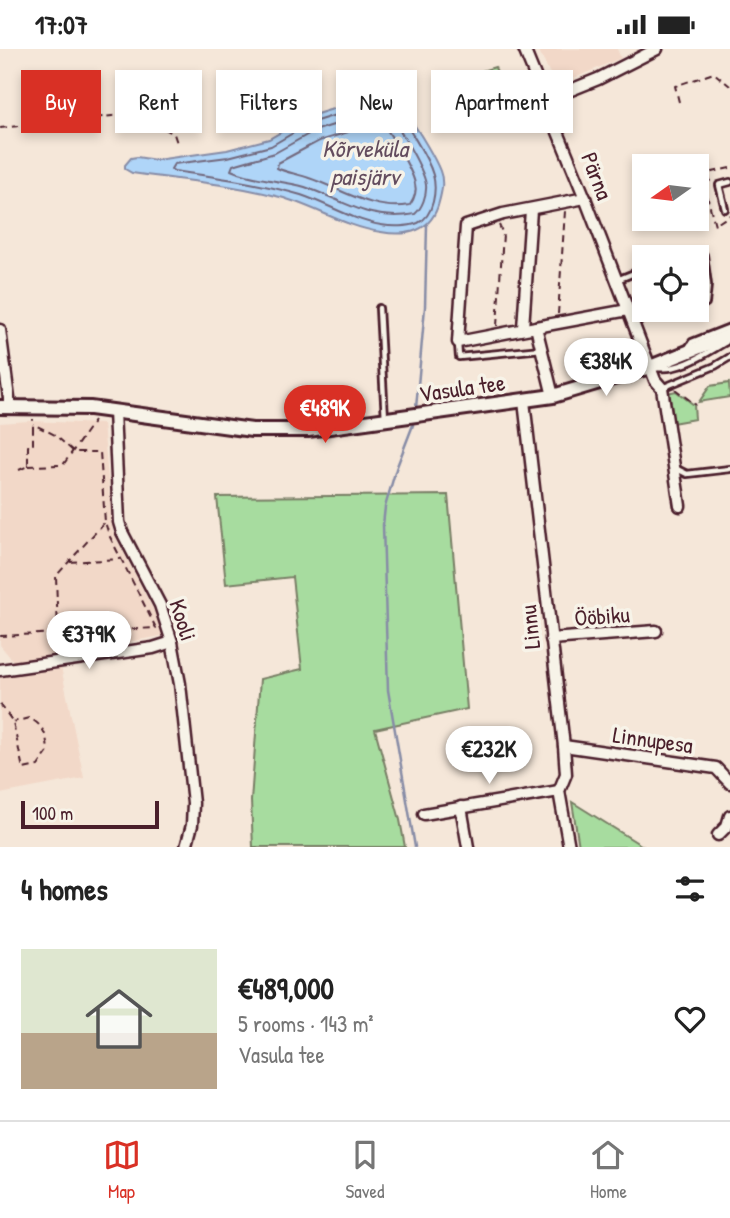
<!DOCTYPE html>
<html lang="en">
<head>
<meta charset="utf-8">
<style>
	body { margin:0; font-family:"Patrick Hand",sans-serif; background:#f2f2f2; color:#222; height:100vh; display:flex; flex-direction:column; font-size:26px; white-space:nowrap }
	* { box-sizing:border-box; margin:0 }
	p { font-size:23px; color:#767676 }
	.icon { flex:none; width:38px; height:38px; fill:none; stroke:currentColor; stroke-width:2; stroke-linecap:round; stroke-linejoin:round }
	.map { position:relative; height:798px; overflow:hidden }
	.side { display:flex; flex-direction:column; background:#fff; flex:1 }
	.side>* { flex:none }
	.banner { position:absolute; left:21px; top:21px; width:690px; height:63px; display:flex; gap:14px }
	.needle { width:46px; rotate:256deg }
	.buttons { position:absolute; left:632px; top:105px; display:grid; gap:14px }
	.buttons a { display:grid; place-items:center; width:77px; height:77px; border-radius:0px; background:#fff; box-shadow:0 4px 10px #0003; font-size:35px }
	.scale { position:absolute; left:21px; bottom:18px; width:138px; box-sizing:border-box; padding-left:7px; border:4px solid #4a1f2b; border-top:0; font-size:19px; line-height:24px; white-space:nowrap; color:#4a1f2b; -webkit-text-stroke:5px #f7f3e8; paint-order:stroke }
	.price { position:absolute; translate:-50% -60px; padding:0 16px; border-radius:24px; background:#fff; color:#222; font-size:23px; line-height:46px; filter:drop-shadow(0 2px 4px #0008) }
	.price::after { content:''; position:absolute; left:50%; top:42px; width:21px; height:16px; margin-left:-10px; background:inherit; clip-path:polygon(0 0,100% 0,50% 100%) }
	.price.current { background:#d93025; color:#fff }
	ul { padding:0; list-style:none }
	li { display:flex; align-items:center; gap:21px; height:175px; padding:0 21px }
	li span { display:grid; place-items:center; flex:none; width:196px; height:140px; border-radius:0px; color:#555 }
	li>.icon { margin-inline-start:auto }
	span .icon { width:84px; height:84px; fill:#fffc; stroke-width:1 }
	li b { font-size:30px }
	h2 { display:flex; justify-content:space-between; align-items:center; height:84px; padding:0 21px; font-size:30px }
	.pill { padding:0 24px; border-radius:0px; background:#fff; box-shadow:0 4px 10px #0003; font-size:24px; line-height:63px }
	.pill.current { background:#d93025; color:#fff }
	.status { display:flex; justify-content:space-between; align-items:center; height:49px; padding:0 35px; background:#fff; direction:ltr }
	.status svg { height:19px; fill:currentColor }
	.dock { display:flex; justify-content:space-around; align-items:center; height:98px; border-top:2px solid #e0e0e0; background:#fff; font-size:19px; color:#767676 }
	.dock a { display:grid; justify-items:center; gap:4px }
	.dock .current { color:#d93025 }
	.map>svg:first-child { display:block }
	.built { fill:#f2d8c8 }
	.green { fill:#a7dc9f; stroke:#787e65; stroke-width:2 }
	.water { fill:#afd5f8; stroke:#878ca6; stroke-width:2 }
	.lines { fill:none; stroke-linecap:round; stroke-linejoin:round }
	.shore { stroke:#72687d; stroke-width:2 }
	.stream { stroke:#878ca6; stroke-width:2.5 }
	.service-casing { stroke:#4a1f2b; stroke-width:10 }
	.minor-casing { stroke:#4a1f2b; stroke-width:15 }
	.tertiary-casing { stroke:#4a1f2b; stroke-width:18 }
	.path { stroke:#4a1f2b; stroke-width:2; stroke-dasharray:7 5; stroke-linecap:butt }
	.service { stroke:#f7f3e8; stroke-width:4.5 }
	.minor { stroke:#f7f3e8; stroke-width:10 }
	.tertiary { stroke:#f7f3e8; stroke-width:12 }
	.labels { text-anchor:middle; stroke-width:7; stroke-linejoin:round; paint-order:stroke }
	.street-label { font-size:23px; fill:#4a1f2b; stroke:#f7f3e8 }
	.water-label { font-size:24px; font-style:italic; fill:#634c5e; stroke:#f7f3e8 }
</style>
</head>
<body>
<div class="status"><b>17:07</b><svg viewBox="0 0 49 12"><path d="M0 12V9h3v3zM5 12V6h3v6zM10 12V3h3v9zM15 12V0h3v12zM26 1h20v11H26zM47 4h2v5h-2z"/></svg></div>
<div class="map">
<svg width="730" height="798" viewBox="0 0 730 798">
	<rect width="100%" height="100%" fill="#f5e7d9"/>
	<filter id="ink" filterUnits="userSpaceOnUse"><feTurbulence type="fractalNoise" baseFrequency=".0143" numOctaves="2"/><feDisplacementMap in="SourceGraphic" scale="14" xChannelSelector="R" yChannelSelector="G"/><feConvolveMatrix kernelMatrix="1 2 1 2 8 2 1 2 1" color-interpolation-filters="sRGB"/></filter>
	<g filter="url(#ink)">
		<g class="built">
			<path d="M538 0H617L621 9 556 37Z"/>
			<path d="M29 372 103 375 113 483 160 574 177 584 15 614 0 596V374Z"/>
			<path d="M61 618 84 729 0 745V629Z"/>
		</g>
		<g class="green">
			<path d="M495 18 512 71 489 78 472 25Z"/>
			<path d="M729 334 730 348 699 353 710 337Z"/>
			<path d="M676 342 694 356 695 370 672 374 667 344Z"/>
			<path d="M448 446 467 660 375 680 400 771 405 798H253L251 752 260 630 302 620 292 528 226 535 217 448Z"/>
			<path d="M572 753 644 798H579Z"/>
		</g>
		<path class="water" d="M370 35 388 38 396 48C409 68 431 99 440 122 444 132 442 142 439 153 432 182 408 188 381 183 345 178 314 157 280 148 231 135 181 131 132 124L125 120V116L131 109 137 108 156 111 227 101 269 90 307 68 336 59 360 38Z"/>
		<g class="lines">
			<g class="shore">
				<path d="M371 42 383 43 390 52C403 71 427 105 433 126 437 140 434 167 418 174 408 178 392 178 381 176 352 171 328 155 301 146 260 134 216 128 174 122L171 120 174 115 228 108 271 97 310 74 339 65 363 45Z"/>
				<path d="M377 51C390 62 424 119 426 136 427 146 422 159 415 165 371 174 345 152 305 138 282 131 253 131 231 121L233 116 275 104 314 82 343 73 368 52Z"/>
				<path d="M374 63C384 74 413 121 415 135 417 142 414 150 410 156 373 163 342 140 309 129 299 125 287 124 277 119L278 114 319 92 348 83Z"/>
			</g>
			<g class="stream">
				<path d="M416 359 425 258 427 176"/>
				<path d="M413 376 396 420 385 458 383 476 388 641 415 798"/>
			</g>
			<defs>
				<g id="service">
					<path d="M725 160 719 136 730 133"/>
					<path d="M672 208 689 203H701L704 206 708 236 706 254 696 260"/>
					<path d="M617 231 644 220"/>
					<path d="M379 259 385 370"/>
					<path d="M633 272 695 261"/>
					<path d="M458 295 459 308 542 300"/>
					<path d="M688 299 692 293 730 278"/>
					<path d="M657 319C682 322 705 305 726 293"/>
					<path d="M662 339 715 317 730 308"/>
					<path d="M675 419 687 425 730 420"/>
				</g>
				<g id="minor">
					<path d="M524 0 585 149 655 331 662 339 680 457"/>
					<path d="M546 51 598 30 657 0"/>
					<path d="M536 278 628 261"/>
					<path d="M523 279 531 161"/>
					<path d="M0 281 10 357"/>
					<path d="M553 347 536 278 458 293 466 177 503 165 585 149"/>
					<path d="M524 352 564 697 566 725 559 742 569 798"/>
					<path d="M114 362 119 473 122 483 160 556 172 593 180 635 193 754 192 776 186 798"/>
					<path d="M551 590 656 582"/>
					<path d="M0 621 153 599 172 593"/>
					<path d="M564 697 716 719 730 734"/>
					<path d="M461 758 468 798"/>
					<path d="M424 765 559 742"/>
					<path d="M718 786 727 777 730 767"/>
				</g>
				<path id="tertiary" d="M0 358 90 359 252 381H308L553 347 650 318 730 286"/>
			</defs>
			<use href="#service" class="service-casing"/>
			<use href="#minor" class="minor-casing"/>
			<use href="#tertiary" class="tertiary-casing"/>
			<g class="path">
				<path d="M679 53 675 37 714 24 730 37"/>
				<path d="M0 79 130 65 151 72 174 85 178 97"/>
				<path d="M730 119 708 124 710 132 704 136 715 176 730 166"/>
				<path d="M558 265 565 162"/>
				<path d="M497 277 503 185 499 176"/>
				<path d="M675 340 696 356"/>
				<path d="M28 417 63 416 94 372"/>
				<path d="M19 421 28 417V397H33V370"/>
				<path d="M70 513 120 510"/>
				<path d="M58 583 56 527 104 474"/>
				<path d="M0 587 156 579 109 486 105 473 100 403H74L55 386 33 375"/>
				<path d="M0 655 13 673 23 720 38 717 48 703C47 687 44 676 29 669L13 673"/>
			</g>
			<use href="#service" class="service"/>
			<use href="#minor" class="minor"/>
			<use href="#tertiary" class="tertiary"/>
		</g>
	</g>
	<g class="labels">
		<g class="street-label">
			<text transform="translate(597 127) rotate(69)" y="8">Pärna</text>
			<text transform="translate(462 339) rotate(-8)" y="8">Vasula tee</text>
			<text transform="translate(602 567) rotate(-4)" y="8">Ööbiku</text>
			<text transform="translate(183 571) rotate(72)" y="8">Kooli</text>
			<text transform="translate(530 578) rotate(-96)" y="8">Linnu</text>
			<text transform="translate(653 691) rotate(8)" y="8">Linnupesa</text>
		</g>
		<g class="water-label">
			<text x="365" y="108">Kõrveküla<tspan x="365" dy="28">paisjärv</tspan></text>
		</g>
	</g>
</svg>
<div class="buttons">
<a><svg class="needle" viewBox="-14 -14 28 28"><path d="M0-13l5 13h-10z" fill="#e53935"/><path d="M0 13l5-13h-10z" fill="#767676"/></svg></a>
<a><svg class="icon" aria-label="locate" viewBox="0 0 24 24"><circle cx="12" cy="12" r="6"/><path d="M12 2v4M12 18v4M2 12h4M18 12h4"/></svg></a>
</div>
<div class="scale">100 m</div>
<b class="price" style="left:606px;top:349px">€384K</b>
<b class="price current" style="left:325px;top:396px">€489K</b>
<b class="price" style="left:89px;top:622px">€379K</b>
<b class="price" style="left:489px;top:737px">€232K</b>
<div class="banner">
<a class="pill current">Buy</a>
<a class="pill">Rent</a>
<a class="pill">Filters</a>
<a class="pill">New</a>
<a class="pill">Apartment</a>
</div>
</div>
<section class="side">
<h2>4 homes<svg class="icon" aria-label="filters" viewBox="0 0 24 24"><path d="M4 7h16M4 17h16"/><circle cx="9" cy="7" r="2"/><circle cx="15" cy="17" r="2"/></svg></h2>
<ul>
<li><span style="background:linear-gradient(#dfe7d0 60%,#b9a48a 0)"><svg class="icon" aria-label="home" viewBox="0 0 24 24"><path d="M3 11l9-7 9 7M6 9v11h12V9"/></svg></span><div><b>€489,000</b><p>5 rooms · 143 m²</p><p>Vasula tee</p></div><svg class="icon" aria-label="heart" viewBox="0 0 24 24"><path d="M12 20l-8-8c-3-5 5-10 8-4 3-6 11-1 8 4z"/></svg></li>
</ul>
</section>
<nav class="dock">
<a class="current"><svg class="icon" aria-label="map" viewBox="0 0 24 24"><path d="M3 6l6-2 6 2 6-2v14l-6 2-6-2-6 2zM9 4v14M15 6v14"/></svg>Map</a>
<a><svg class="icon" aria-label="saved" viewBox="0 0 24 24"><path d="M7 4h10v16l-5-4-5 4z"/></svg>Saved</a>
<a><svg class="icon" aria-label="home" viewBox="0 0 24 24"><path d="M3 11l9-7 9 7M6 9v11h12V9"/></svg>Home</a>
</nav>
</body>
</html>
